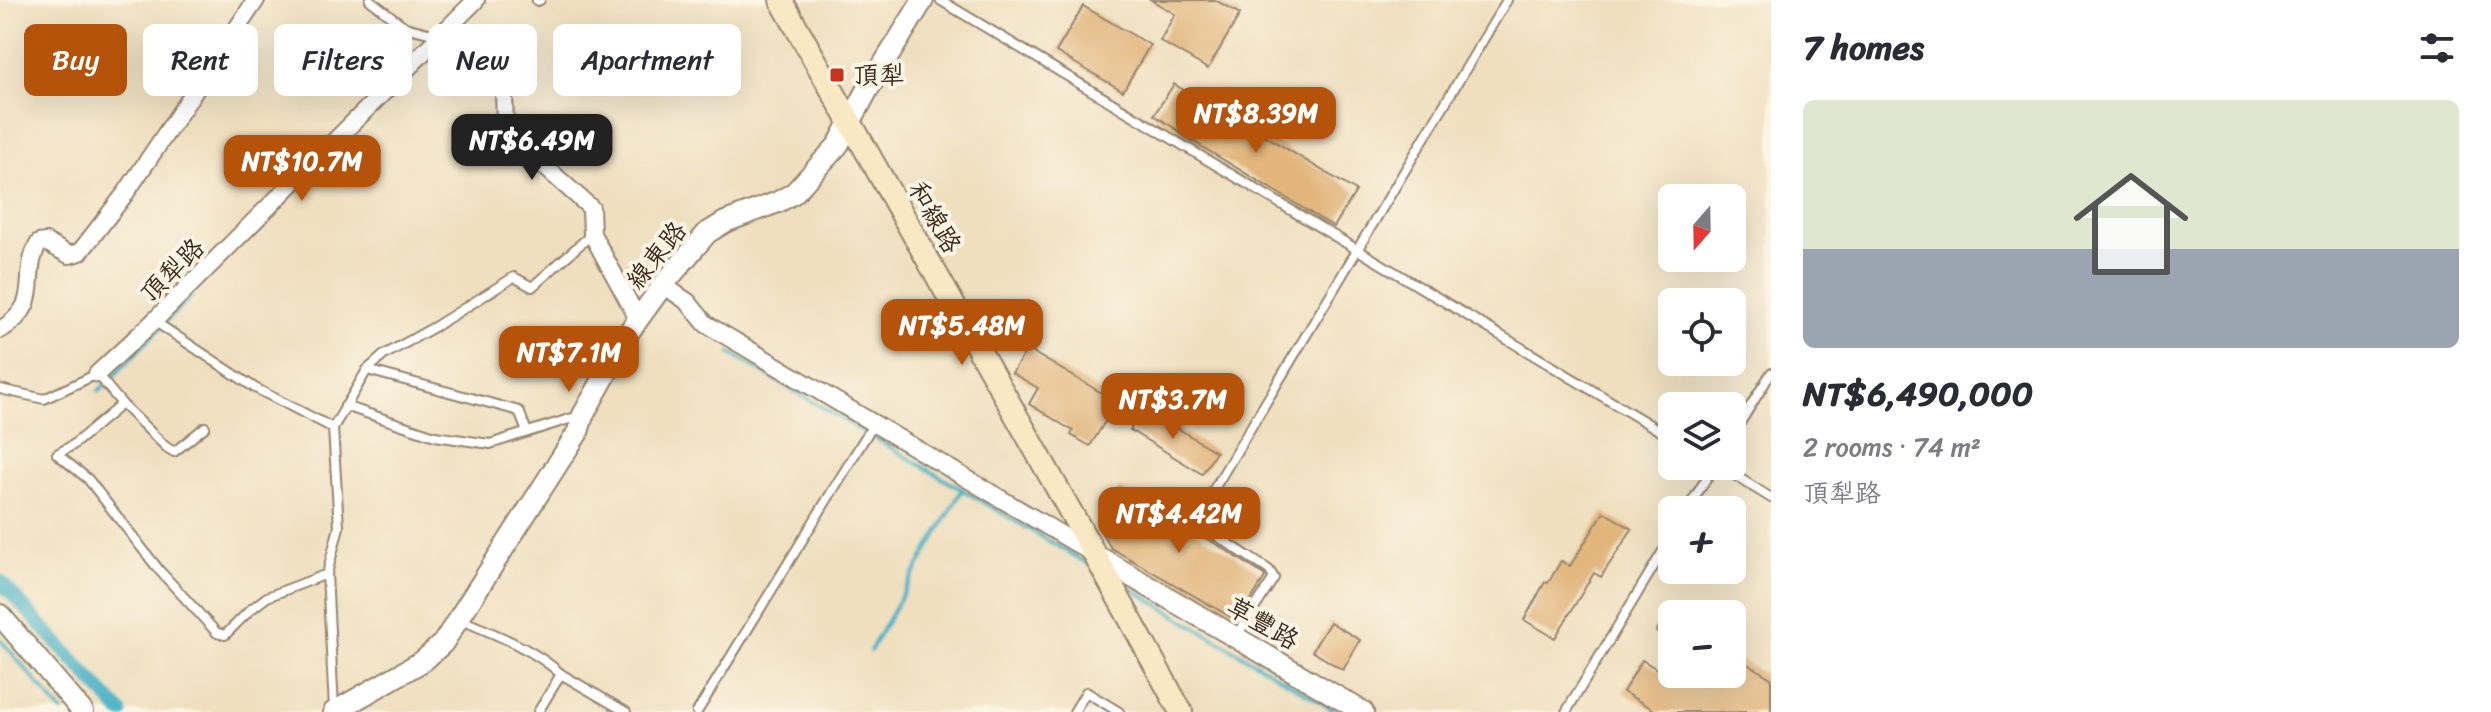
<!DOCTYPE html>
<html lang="en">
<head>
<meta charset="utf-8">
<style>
	body { margin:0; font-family:Sriracha,"LXGW WenKai TC",sans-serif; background:#f2f2f3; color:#2b2b33; height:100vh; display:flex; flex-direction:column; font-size:30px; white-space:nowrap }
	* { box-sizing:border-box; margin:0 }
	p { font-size:26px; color:#7c7c81 }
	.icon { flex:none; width:44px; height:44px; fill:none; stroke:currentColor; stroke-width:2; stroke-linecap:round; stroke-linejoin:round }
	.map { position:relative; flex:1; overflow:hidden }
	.sheet { display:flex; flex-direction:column; background:#fff; width:720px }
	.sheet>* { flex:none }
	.top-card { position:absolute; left:24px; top:24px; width:760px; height:72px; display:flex; gap:16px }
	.needle { width:52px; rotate:200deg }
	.tools { position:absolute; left:1658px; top:184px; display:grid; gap:16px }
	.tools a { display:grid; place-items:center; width:88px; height:88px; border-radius:12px; background:#fff; box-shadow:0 8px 32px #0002; font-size:40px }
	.price { position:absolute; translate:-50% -68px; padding:0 18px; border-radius:16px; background:#b45309; color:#fff; font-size:26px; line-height:52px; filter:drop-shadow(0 2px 4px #0008) }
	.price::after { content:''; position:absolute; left:50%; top:48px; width:24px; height:18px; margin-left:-12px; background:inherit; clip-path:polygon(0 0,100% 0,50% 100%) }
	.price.current { background:#222; color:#fff }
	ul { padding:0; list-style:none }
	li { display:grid; align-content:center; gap:16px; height:424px; padding:0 32px }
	li span { display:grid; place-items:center; height:248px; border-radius:12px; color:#555 }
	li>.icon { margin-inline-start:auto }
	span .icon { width:144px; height:144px; fill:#fffc; stroke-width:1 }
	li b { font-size:34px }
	h2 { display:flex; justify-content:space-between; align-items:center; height:96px; padding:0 32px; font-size:34px }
	.tag { padding:0 28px; border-radius:12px; background:#fff; box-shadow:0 8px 32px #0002; font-size:28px; line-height:72px }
	.tag.current { background:#b45309; color:#fff }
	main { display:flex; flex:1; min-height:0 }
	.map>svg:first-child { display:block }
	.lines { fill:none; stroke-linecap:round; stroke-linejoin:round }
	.stream { stroke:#47b1c5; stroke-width:4 }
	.canal { stroke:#47b1c5; stroke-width:14 }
	.building { fill:#e1b57c }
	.service-casing { stroke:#95846e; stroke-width:12 }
	.minor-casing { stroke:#95846e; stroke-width:20 }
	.tertiary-casing { stroke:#95846e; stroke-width:24 }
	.secondary-casing { stroke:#95846e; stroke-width:26 }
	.service { stroke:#fff; stroke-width:8 }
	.minor { stroke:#fff; stroke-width:16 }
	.tertiary { stroke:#fff; stroke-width:20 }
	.secondary { stroke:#f8e8c3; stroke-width:22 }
	.poi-dot { fill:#c8321e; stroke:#fcf5e5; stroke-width:3 }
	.labels { text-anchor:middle; stroke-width:8; stroke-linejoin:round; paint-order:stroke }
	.poi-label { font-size:26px; fill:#3b2a1e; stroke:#fcf5e5; text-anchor:start }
	.street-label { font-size:26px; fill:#3b2a1e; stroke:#fcf5e5 }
</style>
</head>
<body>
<main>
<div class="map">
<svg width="1771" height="712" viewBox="0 0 1771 712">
	<rect width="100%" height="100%" fill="#fcf5e5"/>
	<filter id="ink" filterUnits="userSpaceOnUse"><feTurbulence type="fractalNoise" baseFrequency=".0125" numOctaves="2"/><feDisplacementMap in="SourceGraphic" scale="16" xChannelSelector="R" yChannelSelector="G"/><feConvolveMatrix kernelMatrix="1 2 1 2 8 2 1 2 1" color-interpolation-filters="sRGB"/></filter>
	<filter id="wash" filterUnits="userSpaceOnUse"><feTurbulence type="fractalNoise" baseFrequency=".006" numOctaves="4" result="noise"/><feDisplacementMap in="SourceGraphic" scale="32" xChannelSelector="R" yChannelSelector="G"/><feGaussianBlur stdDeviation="1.8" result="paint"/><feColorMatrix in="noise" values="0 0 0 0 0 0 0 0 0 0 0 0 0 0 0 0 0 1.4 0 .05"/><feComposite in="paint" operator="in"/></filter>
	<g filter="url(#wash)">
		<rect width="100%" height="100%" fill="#efdfbf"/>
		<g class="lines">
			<g class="stream">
				<path d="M730 353 1090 565"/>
				<path d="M99 391 192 295"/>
				<path d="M1119 581 1337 712"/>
				<path d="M0 639 62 712"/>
				<path d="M870 651 962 490"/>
			</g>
			<path class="canal" d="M0 581 121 712"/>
		</g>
		<g id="blocks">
			<g class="building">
				<path d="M1151 0H1215L1240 14 1208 69 1160 41 1175 14Z"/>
				<path d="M1083 6 1150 45 1123 91 1056 52Z"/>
				<path d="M1174 84 1201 101 1203 98 1356 191 1334 227 1181 134 1182 133 1154 115Z"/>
				<path d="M1027 349 1117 402 1090 446 1071 435 1073 431 1029 404 1038 388 1012 373Z"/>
				<path d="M1143 407 1216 452 1202 474 1130 430Z"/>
				<path d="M1119 488 1221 547 1264 575 1265 577 1238 621 1111 548 1097 525Z"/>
				<path d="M1604 512 1632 529 1601 577 1594 573 1555 638 1524 620 1545 582 1548 583 1561 561 1570 566Z"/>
				<path d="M1665 616 1672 620V642L1656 632Z"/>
				<path d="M1330 622 1360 640 1343 670 1312 651Z"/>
				<path d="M1732 655 1771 678V712H1658L1623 692 1642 660 1672 678 1674 674H1732Z"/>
			</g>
		</g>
	</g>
	<g filter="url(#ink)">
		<use href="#blocks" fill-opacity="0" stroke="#95846e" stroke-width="2"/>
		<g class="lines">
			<defs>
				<g id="service">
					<path d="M370 0 405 27 440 36"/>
					<path d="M940 0C1185 145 1427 293 1672 438"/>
					<path d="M537 1 540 0"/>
					<path d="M154 321 255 388 333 428"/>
					<path d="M367 370 519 411 527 432"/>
					<path d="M0 389 44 399 97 374 122 404 166 447 174 452 205 427"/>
					<path d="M122 404 73 445 57 454 88 479 159 570 217 633 225 635 250 610 267 597 327 574"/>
					<path d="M345 406 435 436 490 444 582 415"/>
					<path d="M1732 436 1771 373"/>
					<path d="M1720 466 1771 498"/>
					<path d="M1687 510 1714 466"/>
					<path d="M461 620C495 634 534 649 561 674"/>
					<path d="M1236 637 1274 578 1269 570 1197 523 1199 514 1507 0"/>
					<path d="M334 709 327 574 339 527 333 428 367 370 384 355 436 326 514 277 532 287 592 234"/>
					<path d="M538 712 561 674 626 712"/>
					<path d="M697 712 874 423"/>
					<path d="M1074 712 1086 692 1119 712"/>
					<path d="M1566 712 1672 536"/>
				</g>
				<g id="minor">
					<path d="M449 28 500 82 504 92 505 125 534 157 591 208 592 234 638 319"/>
					<path d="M663 285 688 302 706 324 1094 554"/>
					<path d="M0 330C46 303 19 276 39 243L46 242 69 255 80 252 125 194 256 0"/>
					<path d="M97 374 154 321 476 0"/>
				</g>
				<g id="tertiary">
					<path d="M1095 555 1363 712"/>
					<path d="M0 615 83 712"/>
					<path d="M334 712 423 661 443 643 578 432 583 415 605 376 618 347 663 285 707 233 725 222 778 202 794 193 838 145 867 91 923 0"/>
				</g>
				<path id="secondary" d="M781 0 1095 555 1181 712"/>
			</defs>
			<use href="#service" class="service-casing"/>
			<use href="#minor" class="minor-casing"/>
			<use href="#tertiary" class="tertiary-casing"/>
			<use href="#secondary" class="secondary-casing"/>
			<use href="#service" class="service"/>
			<use href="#minor" class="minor"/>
			<use href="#tertiary" class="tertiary"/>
			<use href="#secondary" class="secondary"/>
		</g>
	</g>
	<rect class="poi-dot" x="829" y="67" width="16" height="16" rx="4"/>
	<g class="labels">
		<g class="poi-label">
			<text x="853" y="84">頂犁</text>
		</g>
		<g class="street-label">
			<text transform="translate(935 217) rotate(60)" y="9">和線路</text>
			<text transform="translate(656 255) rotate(-51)" y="9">線東路</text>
			<text transform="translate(172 270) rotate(-45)" y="9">頂犁路</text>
			<text transform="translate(1263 623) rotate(30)" y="9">草豐路</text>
		</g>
	</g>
</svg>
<div class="tools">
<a><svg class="needle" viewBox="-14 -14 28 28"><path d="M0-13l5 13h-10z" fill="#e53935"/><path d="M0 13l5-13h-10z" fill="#7c7c81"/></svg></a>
<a><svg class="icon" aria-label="locate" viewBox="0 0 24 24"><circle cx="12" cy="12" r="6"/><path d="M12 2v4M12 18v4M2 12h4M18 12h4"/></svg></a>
<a><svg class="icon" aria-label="layers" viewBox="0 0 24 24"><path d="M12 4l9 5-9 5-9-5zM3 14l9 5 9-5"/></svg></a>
<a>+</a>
<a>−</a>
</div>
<b class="price" style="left:1256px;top:155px">NT$8.39M</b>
<b class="price current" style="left:532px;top:182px">NT$6.49M</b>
<b class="price" style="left:302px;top:203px">NT$10.7M</b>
<b class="price" style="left:962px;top:367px">NT$5.48M</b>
<b class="price" style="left:569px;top:394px">NT$7.1M</b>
<b class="price" style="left:1173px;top:441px">NT$3.7M</b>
<b class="price" style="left:1179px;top:555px">NT$4.42M</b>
<div class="top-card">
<a class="tag current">Buy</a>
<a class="tag">Rent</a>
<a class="tag">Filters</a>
<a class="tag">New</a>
<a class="tag">Apartment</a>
</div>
</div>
<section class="sheet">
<h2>7 homes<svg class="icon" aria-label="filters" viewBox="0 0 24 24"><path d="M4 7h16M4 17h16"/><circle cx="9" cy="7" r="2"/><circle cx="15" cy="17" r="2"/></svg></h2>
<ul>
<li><span style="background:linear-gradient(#dfe7d0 60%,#9aa5b1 0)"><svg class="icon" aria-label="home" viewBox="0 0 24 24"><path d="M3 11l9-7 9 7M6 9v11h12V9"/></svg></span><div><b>NT$6,490,000</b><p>2 rooms · 74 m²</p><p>頂犁路</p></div></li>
</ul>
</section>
</main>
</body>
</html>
